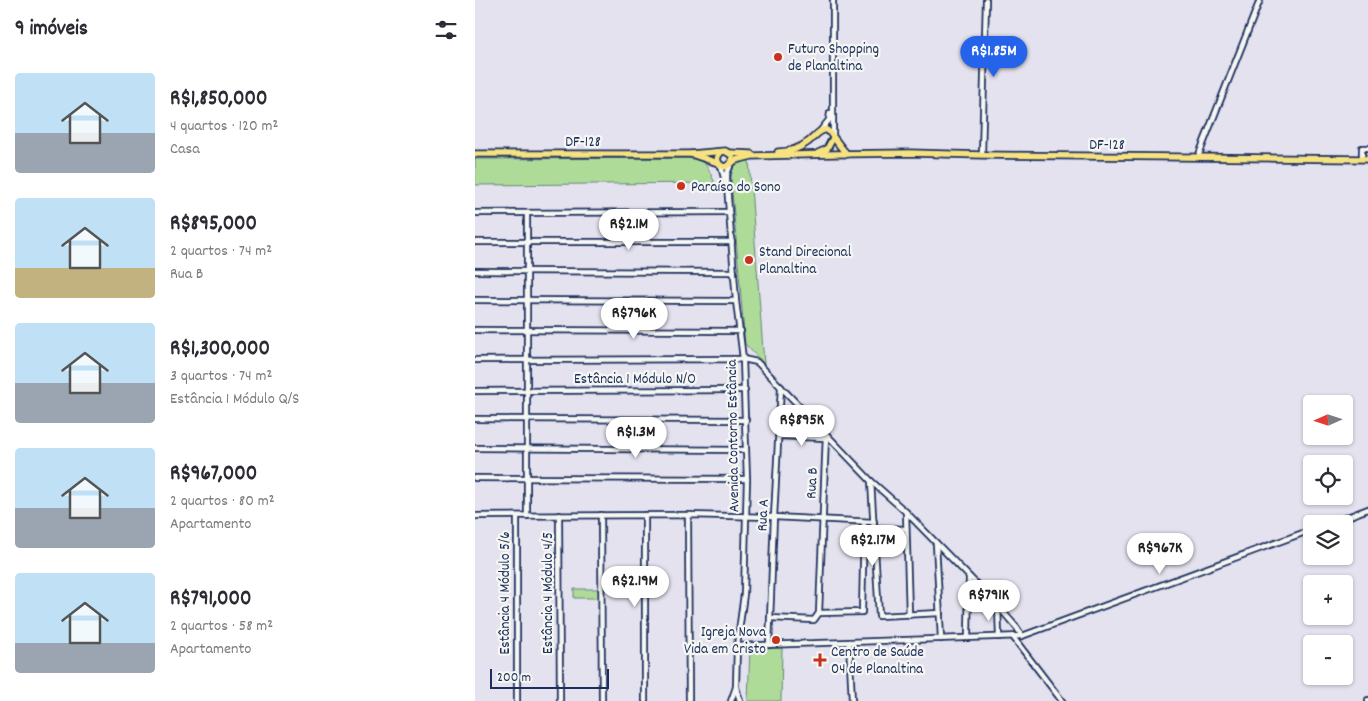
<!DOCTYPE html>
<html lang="pt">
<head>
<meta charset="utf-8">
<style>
	body { margin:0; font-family:Dekko,sans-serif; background:#f7f7f7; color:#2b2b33; height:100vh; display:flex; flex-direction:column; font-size:19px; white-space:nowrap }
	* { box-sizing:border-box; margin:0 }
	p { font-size:16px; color:#7c7c81 }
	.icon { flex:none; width:28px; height:28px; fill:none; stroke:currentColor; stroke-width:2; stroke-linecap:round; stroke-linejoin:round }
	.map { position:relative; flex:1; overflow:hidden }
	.drawer { display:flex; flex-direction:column; background:#fff; width:475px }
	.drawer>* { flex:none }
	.needle { width:32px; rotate:267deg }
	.buttons { position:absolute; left:828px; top:395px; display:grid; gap:10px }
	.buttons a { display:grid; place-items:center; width:50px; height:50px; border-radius:5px; background:#fff; box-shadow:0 1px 4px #0004; font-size:25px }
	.scale { position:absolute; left:15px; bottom:12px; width:119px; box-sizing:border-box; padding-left:5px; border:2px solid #1b2f5e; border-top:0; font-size:14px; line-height:18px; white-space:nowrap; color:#1b2f5e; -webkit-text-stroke:4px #f6f6f2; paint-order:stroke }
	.price { position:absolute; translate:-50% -42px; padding:0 11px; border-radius:18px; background:#fff; color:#222; font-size:16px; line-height:32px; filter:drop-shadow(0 1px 2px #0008) }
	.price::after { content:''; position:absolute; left:50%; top:30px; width:15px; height:11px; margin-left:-8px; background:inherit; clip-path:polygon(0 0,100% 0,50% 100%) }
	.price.selected { background:#2563eb; color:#fff }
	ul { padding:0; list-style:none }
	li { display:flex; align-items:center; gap:15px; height:125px; padding:0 15px }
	li span { display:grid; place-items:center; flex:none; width:140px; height:100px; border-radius:5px; color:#555 }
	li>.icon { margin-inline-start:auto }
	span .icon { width:60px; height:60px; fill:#fffc; stroke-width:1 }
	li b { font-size:21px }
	h2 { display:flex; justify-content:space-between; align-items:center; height:60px; padding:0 15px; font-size:21px }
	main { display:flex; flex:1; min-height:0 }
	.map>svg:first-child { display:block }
	.green { fill:#afdb99; stroke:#65857c }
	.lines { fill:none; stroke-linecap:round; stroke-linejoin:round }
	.minor-casing { stroke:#1b2f5e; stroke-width:8 }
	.major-casing { stroke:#1b2f5e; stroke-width:9 }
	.minor { stroke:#f6f6f2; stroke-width:4.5 }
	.major { stroke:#f6e281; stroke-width:5.5 }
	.poi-dot { fill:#c8321e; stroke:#f6f6f2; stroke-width:2 }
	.labels { text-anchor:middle; stroke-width:4.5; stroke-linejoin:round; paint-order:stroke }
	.poi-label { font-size:15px; fill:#1b2f5e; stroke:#f6f6f2; text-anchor:start }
	.street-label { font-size:15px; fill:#1b2f5e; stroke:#f6f6f2 }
</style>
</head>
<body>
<main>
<section class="drawer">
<h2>9 imóveis<svg class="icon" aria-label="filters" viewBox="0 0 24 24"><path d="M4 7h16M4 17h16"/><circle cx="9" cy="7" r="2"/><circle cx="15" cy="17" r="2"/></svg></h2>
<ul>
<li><span style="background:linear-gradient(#bfe0f5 60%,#9aa5b1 0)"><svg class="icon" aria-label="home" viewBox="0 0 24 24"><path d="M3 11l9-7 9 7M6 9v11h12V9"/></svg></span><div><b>R$1,850,000</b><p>4 quartos · 120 m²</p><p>Casa</p></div></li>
<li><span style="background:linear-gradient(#bfe0f5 70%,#c2b280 0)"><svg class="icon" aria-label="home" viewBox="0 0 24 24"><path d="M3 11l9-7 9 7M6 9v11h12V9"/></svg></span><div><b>R$895,000</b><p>2 quartos · 74 m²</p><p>Rua B</p></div></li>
<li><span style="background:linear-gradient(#bfe0f5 60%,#9aa5b1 0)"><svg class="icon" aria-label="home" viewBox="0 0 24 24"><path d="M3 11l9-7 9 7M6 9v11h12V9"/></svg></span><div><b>R$1,300,000</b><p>3 quartos · 74 m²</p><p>Estância 1 Módulo Q/S</p></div></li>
<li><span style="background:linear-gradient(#bfe0f5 60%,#9aa5b1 0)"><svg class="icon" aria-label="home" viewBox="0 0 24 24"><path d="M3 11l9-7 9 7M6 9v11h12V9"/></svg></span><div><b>R$967,000</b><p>2 quartos · 80 m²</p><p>Apartamento</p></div></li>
<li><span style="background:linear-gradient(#bfe0f5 70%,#9aa5b1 0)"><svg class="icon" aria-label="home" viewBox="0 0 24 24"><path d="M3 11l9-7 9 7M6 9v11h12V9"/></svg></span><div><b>R$791,000</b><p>2 quartos · 58 m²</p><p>Apartamento</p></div></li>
</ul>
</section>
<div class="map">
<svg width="893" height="701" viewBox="0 0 893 701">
	<rect width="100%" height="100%" fill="#e4e2ee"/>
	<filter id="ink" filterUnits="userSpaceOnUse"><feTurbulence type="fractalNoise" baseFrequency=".02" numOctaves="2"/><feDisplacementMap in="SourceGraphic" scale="10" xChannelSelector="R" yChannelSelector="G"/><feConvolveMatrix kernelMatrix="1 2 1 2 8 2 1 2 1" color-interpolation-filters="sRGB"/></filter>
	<g filter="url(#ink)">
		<g class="green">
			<path d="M228 158 240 183 0 185V159Z"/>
			<path d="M274 160 289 364 270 344 256 179C258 165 259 163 274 160Z"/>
			<path d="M99 589H123L124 598H99Z"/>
			<path d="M275 648H307L306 701H273Z"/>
		</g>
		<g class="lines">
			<defs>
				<g id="minor">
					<path d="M358 0V136"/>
					<path d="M346 130 354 120 355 113"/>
					<path d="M507 155 511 0"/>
					<path d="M723 157 785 0"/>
					<path d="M887 159V148H893"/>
					<path d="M256 164 252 174V185L261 301 268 359 272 479 269 594 262 646 261 687 256 701"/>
					<path d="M246 166 250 182"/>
					<path d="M0 213 254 212"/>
					<path d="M52 213V516"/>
					<path d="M0 242H257"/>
					<path d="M0 271 259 272"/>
					<path d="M0 300 261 301"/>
					<path d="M0 330 266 331"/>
					<path d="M0 360 268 359 282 362 396 481 431 512 523 606 542 628 547 636"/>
					<path d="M0 391 270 390"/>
					<path d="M0 419 271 420"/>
					<path d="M304 436 350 438"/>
					<path d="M0 448 271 450"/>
					<path d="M0 478 272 479"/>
					<path d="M396 481 404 616 465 613"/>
					<path d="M431 512 434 615"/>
					<path d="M84 515 85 701"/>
					<path d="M126 515 127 701"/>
					<path d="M170 515V701"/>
					<path d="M213 515 214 701"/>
					<path d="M0 516 213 515 299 517 399 522"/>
					<path d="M42 516V701"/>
					<path d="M854 524 893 509"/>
					<path d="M399 528 431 529"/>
					<path d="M461 543 466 639"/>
					<path d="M523 606 524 637"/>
					<path d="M344 613 387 612 389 522"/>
					<path d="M295 618 339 620 344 613 351 435"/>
					<path d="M538 637 587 701"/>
					<path d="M493 638 494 577"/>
					<path d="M374 642 377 701"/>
					<path d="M294 645 299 517 306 387"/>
					<path d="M262 646 547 636 836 530"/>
					<path d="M261 687 265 701"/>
					<path d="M893 701V700"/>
				</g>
				<g id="major">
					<path d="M246 152C240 158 242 165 250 167L261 160 277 156 358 154 435 153 507 155 893 159"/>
					<path d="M303 152C314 152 324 149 333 142 338 139 345 128 352 130 354 130 367 150 372 154"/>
					<path d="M255 153 276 154"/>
					<path d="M343 153 352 149 358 138"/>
					<path d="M0 154H216L250 151 257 155V163"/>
					<path d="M216 154 243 163"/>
				</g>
			</defs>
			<use href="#minor" class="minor-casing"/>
			<use href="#major" class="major-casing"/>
			<use href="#minor" class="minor"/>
			<use href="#major" class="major"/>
		</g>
	</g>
	<g class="poi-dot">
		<circle cx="303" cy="57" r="5"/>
		<circle cx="206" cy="186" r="5"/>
		<circle cx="274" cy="260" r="5"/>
		<circle cx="301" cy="640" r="5"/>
		<path d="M342.5 652.5h5v5h5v5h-5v5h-5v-5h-5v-5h5z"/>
	</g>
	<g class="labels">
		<g class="poi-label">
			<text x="313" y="53">Futuro Shopping<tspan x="313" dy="17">de Planaltina</tspan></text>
			<text x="216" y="191">Paraíso do Sono</text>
			<text x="284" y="256">Stand Direcional<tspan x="284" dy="17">Planaltina</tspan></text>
			<text x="291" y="636" text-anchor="end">Igreja Nova<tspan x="291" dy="17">Vida em Cristo</tspan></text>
			<text x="356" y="656">Centro de Saúde<tspan x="356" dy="17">04 de Planaltina</tspan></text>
		</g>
		<g class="street-label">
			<text x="108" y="146">DF-128</text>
			<text x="632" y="149">DF-128</text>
			<text x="160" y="383">Estância 1 Módulo N/O</text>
			<text transform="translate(257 436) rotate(-91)" y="5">Avenida Contorno Estância</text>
			<text transform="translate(336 483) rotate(-87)" y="5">Rua B</text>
			<text transform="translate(287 515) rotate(-87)" y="5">Rua A</text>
			<text transform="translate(29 593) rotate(-90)" y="5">Estância 4 Módulo 5/6</text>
			<text transform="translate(72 593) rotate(-90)" y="5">Estância 4 Módulo 4/5</text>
		</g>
	</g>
</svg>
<div class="buttons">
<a><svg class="needle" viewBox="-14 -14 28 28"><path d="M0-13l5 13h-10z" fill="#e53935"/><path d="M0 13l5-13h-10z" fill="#7c7c81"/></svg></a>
<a><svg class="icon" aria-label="locate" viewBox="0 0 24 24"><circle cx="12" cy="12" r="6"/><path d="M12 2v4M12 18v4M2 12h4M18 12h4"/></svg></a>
<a><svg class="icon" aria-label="layers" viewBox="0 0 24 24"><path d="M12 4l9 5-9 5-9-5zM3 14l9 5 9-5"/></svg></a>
<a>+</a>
<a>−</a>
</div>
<div class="scale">200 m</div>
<b class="price selected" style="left:519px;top:78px">R$1.85M</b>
<b class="price" style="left:154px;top:251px">R$2.1M</b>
<b class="price" style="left:159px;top:340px">R$796K</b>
<b class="price" style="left:327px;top:447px">R$895K</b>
<b class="price" style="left:161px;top:459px">R$1.3M</b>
<b class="price" style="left:398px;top:567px">R$2.17M</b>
<b class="price" style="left:685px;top:575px">R$967K</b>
<b class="price" style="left:160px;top:608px">R$2.19M</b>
<b class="price" style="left:514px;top:622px">R$791K</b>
</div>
</main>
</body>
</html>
